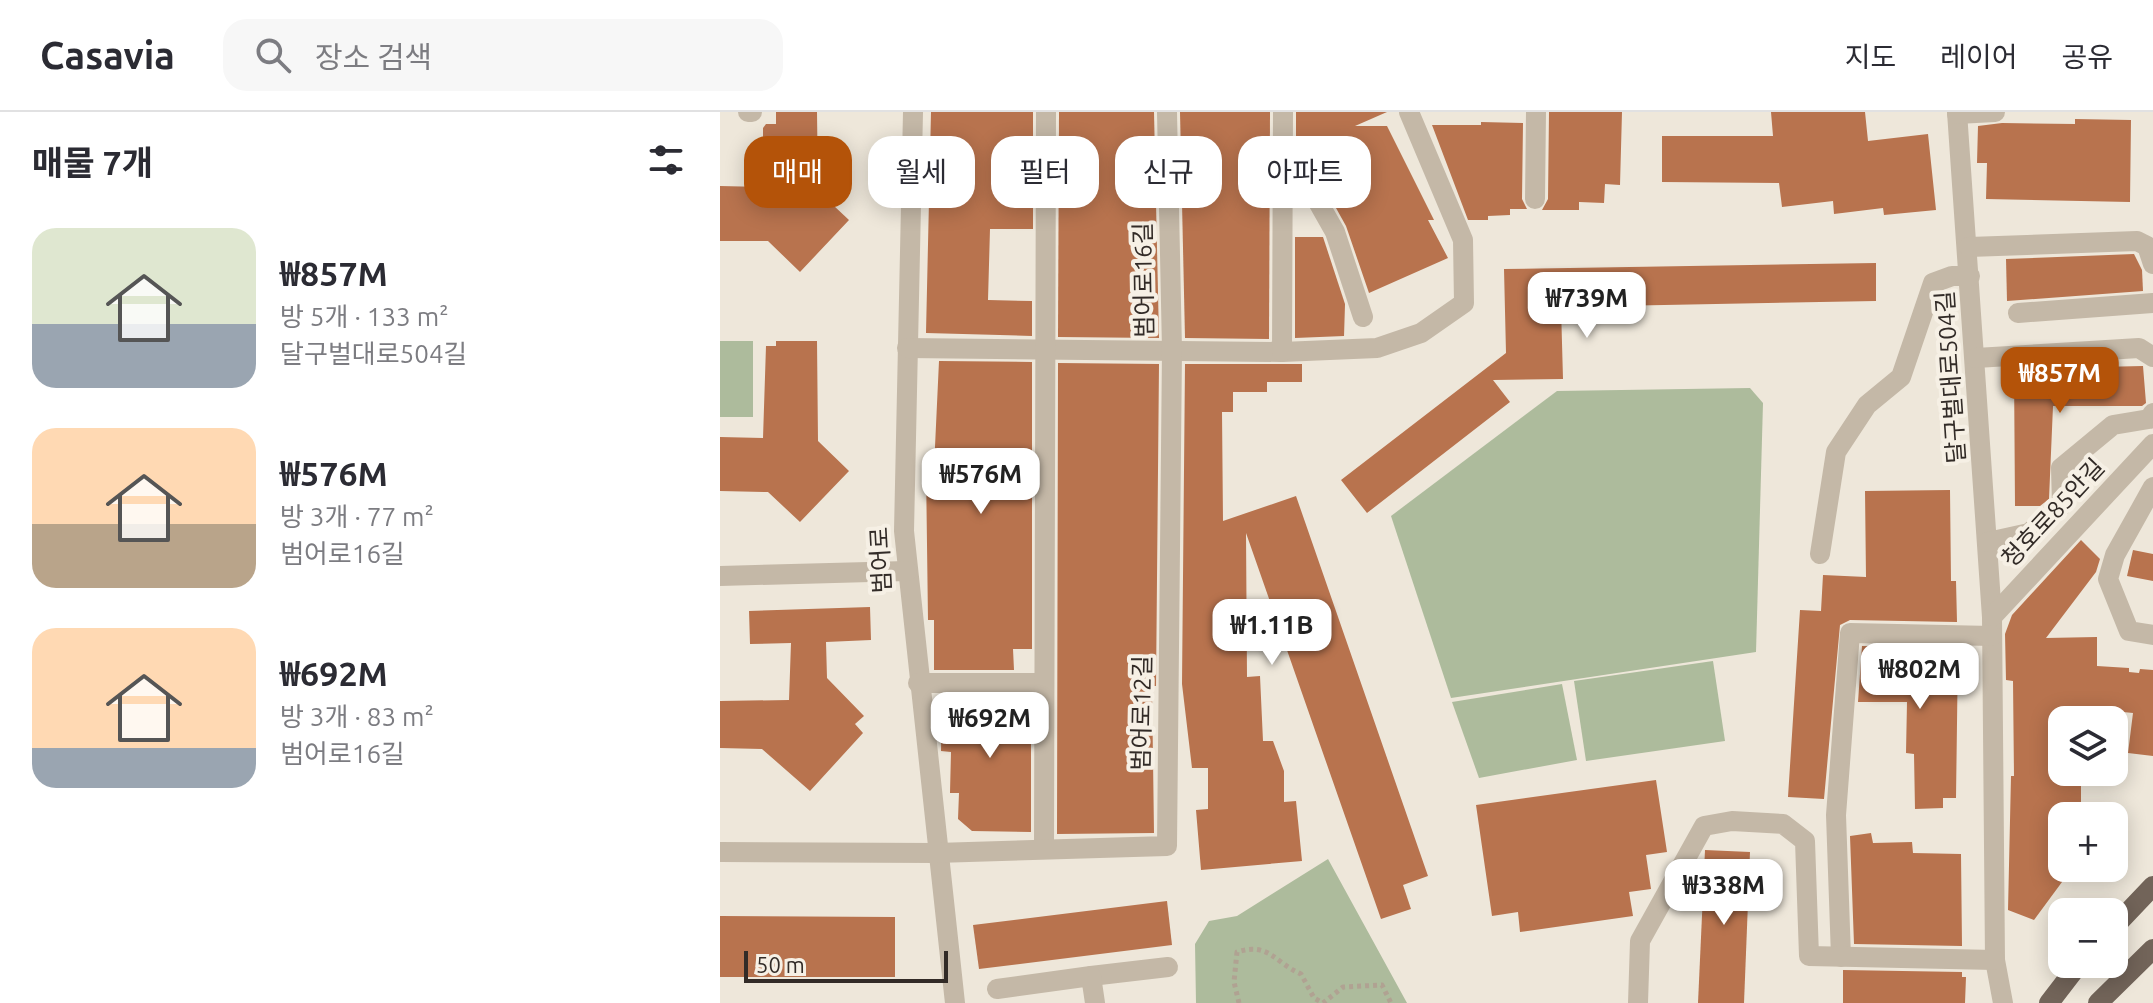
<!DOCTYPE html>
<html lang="ko">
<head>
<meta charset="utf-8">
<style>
	body { margin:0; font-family:Ubuntu,"Noto Sans KR",sans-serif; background:#f7f7f7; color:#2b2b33; height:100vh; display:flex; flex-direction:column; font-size:30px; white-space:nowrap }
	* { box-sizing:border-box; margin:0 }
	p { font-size:26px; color:#7c7c81 }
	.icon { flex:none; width:44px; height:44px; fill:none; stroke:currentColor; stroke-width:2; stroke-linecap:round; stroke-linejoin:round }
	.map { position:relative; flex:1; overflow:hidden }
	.panel { display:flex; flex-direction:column; background:#fff; width:720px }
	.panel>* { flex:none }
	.hud { position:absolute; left:24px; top:24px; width:760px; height:72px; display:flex; gap:16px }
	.fabs { position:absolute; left:1328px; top:594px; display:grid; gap:16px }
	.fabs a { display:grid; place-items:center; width:80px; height:80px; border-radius:16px; background:#fff; box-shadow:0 4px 20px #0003; font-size:40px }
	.scale { position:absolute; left:24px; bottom:20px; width:204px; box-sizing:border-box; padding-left:8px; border:4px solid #322b27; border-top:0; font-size:22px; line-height:28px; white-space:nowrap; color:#322b27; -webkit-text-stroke:6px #f6f0e5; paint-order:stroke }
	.price { position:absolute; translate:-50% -68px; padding:0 18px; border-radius:16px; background:#fff; color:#222; font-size:26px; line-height:52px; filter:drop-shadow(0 2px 4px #0008) }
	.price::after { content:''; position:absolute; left:50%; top:48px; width:24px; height:18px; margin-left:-12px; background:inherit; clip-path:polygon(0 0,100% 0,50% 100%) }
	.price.on { background:#b45309; color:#fff }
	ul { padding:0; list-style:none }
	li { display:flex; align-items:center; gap:24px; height:200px; padding:0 32px }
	li span { display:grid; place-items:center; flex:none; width:224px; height:160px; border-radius:24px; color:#555 }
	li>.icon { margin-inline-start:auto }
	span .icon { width:96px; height:96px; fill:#fffc; stroke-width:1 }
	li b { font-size:34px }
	h2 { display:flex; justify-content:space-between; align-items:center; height:96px; padding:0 32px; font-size:34px }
	.chip { padding:0 28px; border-radius:24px; background:#fff; box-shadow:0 4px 20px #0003; font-size:28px; line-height:72px }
	.chip.on { background:#b45309; color:#fff }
	header { display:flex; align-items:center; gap:48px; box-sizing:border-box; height:112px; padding:0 40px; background:#fff; border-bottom:2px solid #e1e1e2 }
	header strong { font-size:38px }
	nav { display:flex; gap:44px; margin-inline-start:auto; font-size:28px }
	.search { width:560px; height:72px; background:#f7f7f7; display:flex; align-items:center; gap:20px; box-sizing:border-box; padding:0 28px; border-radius:24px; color:#7c7c81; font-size:30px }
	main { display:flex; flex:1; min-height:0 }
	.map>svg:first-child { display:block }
	.green { fill:#adbb9c }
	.building { fill:#b8734e }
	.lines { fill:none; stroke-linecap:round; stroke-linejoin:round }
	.path { stroke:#b0a292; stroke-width:5; stroke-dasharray:4 4; stroke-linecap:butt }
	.minor { stroke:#c4b8a7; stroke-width:20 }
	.major { stroke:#726459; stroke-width:20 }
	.labels { text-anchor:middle; stroke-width:8; stroke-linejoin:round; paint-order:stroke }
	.street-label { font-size:24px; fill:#322b27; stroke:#f6f0e5 }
</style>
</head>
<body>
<header>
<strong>Casavia</strong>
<div class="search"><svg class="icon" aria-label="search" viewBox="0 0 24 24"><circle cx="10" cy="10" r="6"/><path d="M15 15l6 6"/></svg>장소 검색</div>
<nav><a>지도</a><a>레이어</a><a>공유</a></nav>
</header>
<main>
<section class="panel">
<h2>매물 7개<svg class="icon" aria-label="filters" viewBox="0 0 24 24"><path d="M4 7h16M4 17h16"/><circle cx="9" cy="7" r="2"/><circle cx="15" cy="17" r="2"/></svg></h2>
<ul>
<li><span style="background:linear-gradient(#dfe7d0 60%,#9aa5b1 0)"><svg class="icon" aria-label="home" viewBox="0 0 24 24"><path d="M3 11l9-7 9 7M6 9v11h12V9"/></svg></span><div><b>₩857M</b><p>방 5개 · 133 m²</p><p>달구벌대로504길</p></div></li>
<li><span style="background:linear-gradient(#ffd9b3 60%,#b9a48a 0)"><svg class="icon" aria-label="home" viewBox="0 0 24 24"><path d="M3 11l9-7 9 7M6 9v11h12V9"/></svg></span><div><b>₩576M</b><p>방 3개 · 77 m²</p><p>범어로16길</p></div></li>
<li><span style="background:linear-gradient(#ffd9b3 75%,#9aa5b1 0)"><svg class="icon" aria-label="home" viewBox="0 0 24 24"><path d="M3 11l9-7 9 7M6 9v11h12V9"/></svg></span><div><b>₩692M</b><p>방 3개 · 83 m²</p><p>범어로16길</p></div></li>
</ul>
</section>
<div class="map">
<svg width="1433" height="891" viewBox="0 0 1433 891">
	<rect width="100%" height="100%" fill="#eee7da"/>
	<g class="green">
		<rect x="0" y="229" width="33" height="76"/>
		<path d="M1030 276 1043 291 1036 540 731 586 671 404 837 279Z"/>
		<path d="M993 549 1005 629 866 649 854 569Z"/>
		<path d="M842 572 857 648 759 666 732 590Z"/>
		<path d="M608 747 687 891H476L475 832 489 809 517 804Z"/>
	</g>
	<g class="building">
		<path d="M56 0H97L98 79 129 108 80 160 48 129H0V74L43 75V16L46 12H56Z"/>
		<path d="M211 0H313V117H270L268 188 312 189V224L206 221Z"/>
		<path d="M339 0H434L439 226 338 225Z"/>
		<path d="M460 0H550L549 227 465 226Z"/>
		<path d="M576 0H667L635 14H667L714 108H708L728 146 649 181 626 114 576 24Z"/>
		<path d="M829 0H902L900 73 885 72 884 91 859 90V98H822L828 87Z"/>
		<path d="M1051 0H1145L1148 29 1208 22 1216 98 1164 103 1163 96 1114 102 1113 89 1062 95 1059 71 942 70V24H1053Z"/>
		<path d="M1355 7 1411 8 1410 90 1266 87 1267 51H1257L1258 14 1282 11 1355 12Z"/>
		<path d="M761 10 803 11 802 87 807 97H790V103L768 104V108H748L712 13H761Z"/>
		<path d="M575 125H603L625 192 624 224 575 226Z"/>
		<path d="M1414 142 1422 158 1423 179 1287 189 1286 147Z"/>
		<path d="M1156 151V189L841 195 843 267 773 268 790 290 647 401 621 368 786 241 784 157Z"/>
		<path d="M56 229H97L98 329 129 359 80 410 48 380 0 379V325L43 326 46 234H56Z"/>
		<path d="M219 249 312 250V537H293L294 558H214V508H208L206 356H214Z"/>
		<path d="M338 251 439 252 436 574H432L434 721 337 722Z"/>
		<path d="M465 252H582V270H547V280H513V300H502L503 409 576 384 708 764 683 773 691 797 661 807 526 421 527 565 540 564 543 629H553L564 659V690L576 689 582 749 481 758 476 698 488 697V656H472L462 572Z"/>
		<path d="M1423 254 1426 291 1422 294H1333L1329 387 1320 394H1295L1294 257Z"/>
		<path d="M1230 378 1231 469H1236L1237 510 1130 508 1120 513 1104 687 1068 685 1080 498 1101 499 1103 463 1146 465 1145 379Z"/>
		<path d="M1361 428 1380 447 1376 460 1326 526 1377 525V554L1409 556V560L1419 561 1420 557 1433 558V644L1408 641 1413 601 1364 596V608H1342V660H1361V704H1342V770L1314 808 1288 798 1291 664H1294L1293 569 1286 568 1285 522 1292 503Z"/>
		<path d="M1413 438 1433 442V469L1407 464Z"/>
		<path d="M150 495 151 528 106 530 107 566 144 604 135 612 143 621 90 679 42 637 0 636V589L69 588 71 531 30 532 29 499Z"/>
		<path d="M1142 534 1238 536 1236 686H1223V696L1195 697 1194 642 1186 641 1187 590H1138Z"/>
		<path d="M222 584H311V720L252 719 238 707 239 681H230L231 640 221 639Z"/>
		<path d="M936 668 947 740 926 743 931 777 909 780 913 804 800 820 798 800 772 804 756 693Z"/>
		<path d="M1151 721 1153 731 1192 730 1193 741 1241 742 1242 834 1134 832 1130 724Z"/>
		<path d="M985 738 1030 740 1024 891H978Z"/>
		<path d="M447 789 452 833 259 857 253 813Z"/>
		<path d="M0 804 175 805V865H0Z"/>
		<path d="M1123 858 1242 860V865H1246L1245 891H1123Z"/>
	</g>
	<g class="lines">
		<path class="path" d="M519 891 514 870 517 840C549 830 554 850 581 862L594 886 603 891 623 875 662 873 671 891"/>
		<g class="minor">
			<path d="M28 0H32"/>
			<path d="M193 0 184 419 235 891"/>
			<path d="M1237 0 1272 505 1275 848 1283 891"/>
			<path d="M1237 2 1275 0"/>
			<path d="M563 28 615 120 643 205"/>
			<path d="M815 87 816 0"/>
			<path d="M1249 135 1417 129 1427 134 1433 152"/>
			<path d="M1298 201 1433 191"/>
			<path d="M187 236 562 240 657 236 701 221 744 191 743 128 689 0"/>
			<path d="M562 240 563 0"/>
			<path d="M1256 246 1419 236 1433 245"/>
			<path d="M1433 375 1395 443 1388 467 1409 519 1433 523"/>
			<path d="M1268 430 1309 421 1342 393 1341 356 1393 313 1429 307 1433 301"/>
			<path d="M1100 442 1116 340 1147 293 1181 265 1213 171 1232 164H1250"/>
			<path d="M0 464 187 459"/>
			<path d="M1272 505 1433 332"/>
			<path d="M198 571H324"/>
			<path d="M324 736 326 0"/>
			<path d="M0 740 216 741 447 734 452 238 447 0"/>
			<path d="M1121 845 1116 703 1130 521 1272 524"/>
			<path d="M371 864 448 855"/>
			<path d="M277 877 371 864 375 891"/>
			<path d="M918 891 920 829 984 714 1012 709 1063 712 1085 729 1089 844 1275 848"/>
		</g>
		<g class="major">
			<path d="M1394 815 1433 774"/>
			<path d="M1329 891 1359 852"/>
			<path d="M1378 891 1433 837"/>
		</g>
	</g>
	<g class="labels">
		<g class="street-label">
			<text transform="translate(424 168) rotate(-91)" y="8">범어로16길</text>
			<text transform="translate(1231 265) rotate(-94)" y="8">달구벌대로504길</text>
			<text transform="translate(1333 401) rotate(-47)" y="8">청호로85안길</text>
			<text transform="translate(161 448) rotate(-93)" y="8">범어로</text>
			<text transform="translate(422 601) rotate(-89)" y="8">범어로12길</text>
		</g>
	</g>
</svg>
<div class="fabs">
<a><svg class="icon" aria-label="layers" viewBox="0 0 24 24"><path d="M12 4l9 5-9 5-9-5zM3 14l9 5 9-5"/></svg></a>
<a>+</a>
<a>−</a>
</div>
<div class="scale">50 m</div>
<b class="price" style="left:867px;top:228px">₩739M</b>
<b class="price on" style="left:1340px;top:303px">₩857M</b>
<b class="price" style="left:261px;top:404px">₩576M</b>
<b class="price" style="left:552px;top:555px">₩1.11B</b>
<b class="price" style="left:1200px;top:599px">₩802M</b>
<b class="price" style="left:270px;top:648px">₩692M</b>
<b class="price" style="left:1004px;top:815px">₩338M</b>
<div class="hud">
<a class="chip on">매매</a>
<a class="chip">월세</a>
<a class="chip">필터</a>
<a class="chip">신규</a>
<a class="chip">아파트</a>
</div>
</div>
</main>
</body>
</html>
